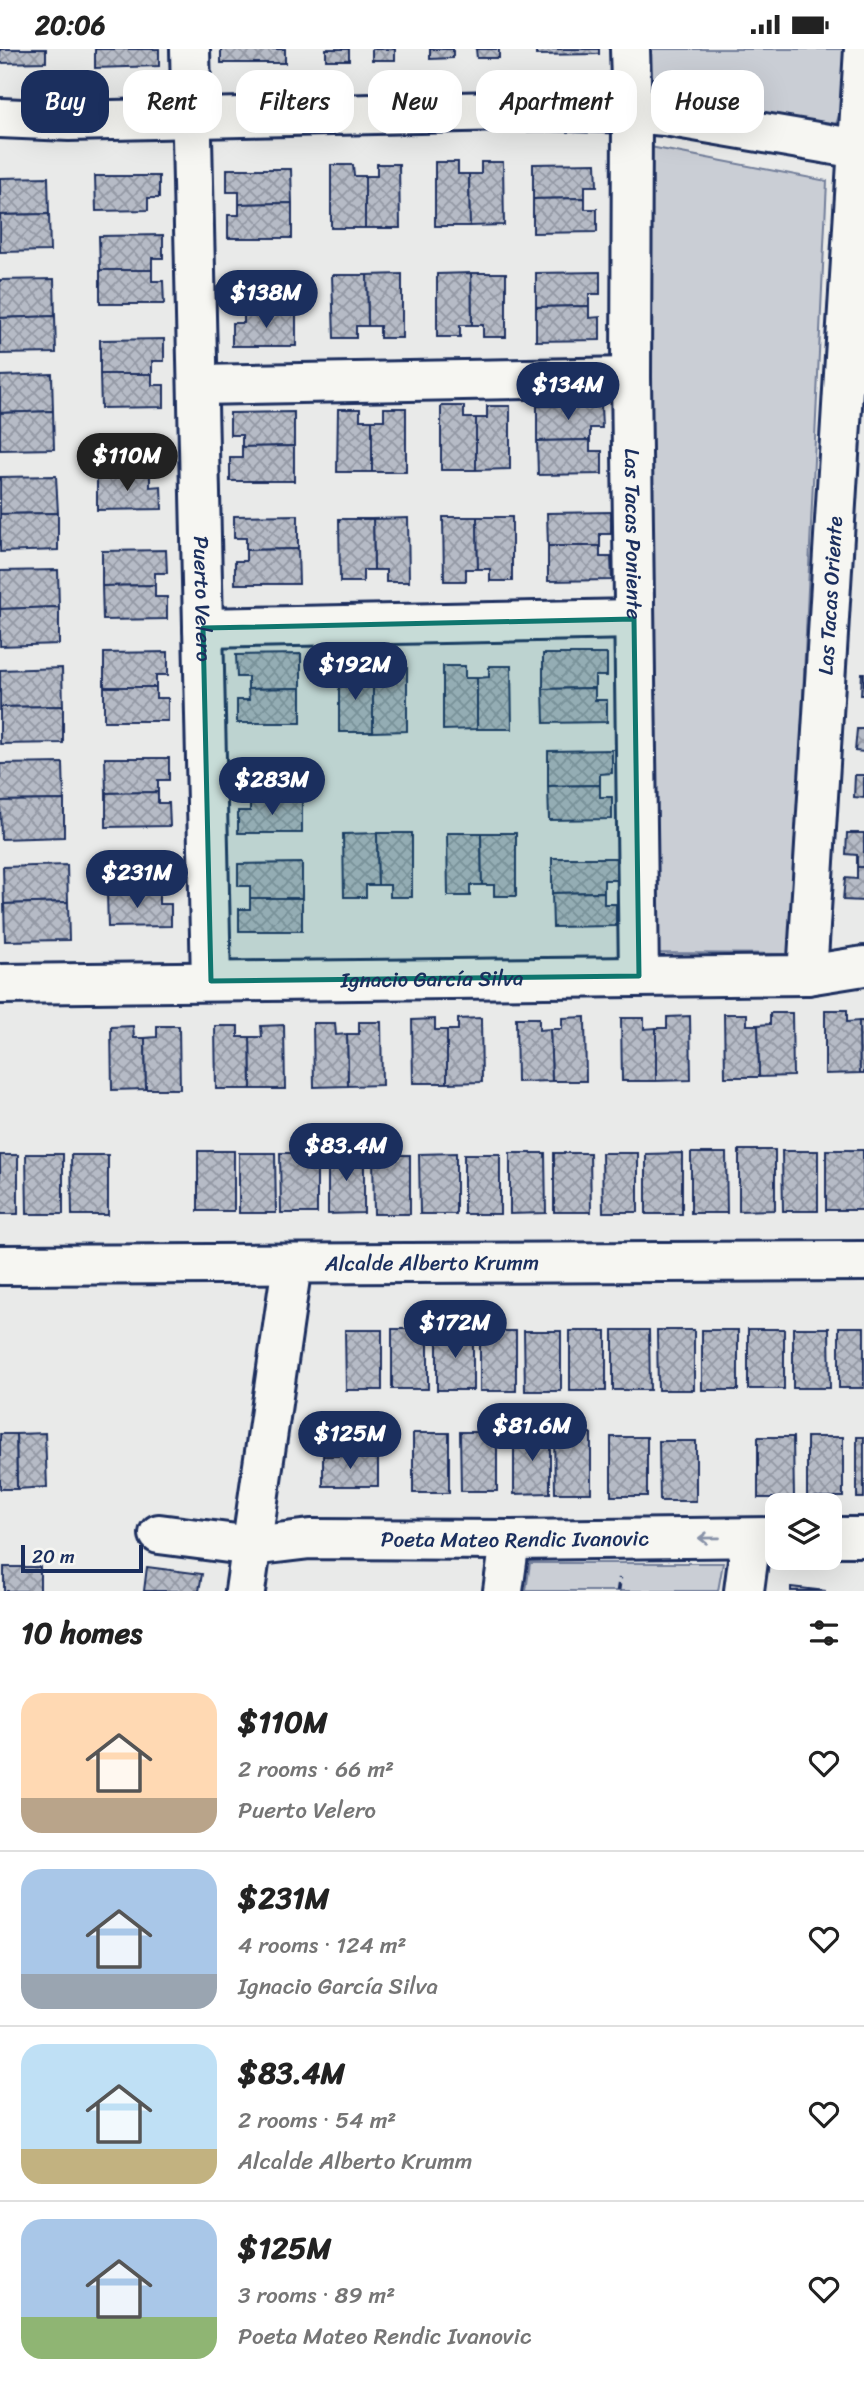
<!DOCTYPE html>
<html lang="en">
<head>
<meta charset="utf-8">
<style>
	body { margin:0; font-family:Sriracha,sans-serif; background:#f6f6f6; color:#222; height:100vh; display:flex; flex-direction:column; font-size:26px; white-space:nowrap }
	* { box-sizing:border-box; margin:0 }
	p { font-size:23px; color:#767676 }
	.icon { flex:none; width:38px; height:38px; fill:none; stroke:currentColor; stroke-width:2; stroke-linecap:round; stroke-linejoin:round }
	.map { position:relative; height:1542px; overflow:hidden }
	.details { display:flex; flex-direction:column; background:#fff; flex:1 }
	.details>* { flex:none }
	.guide { position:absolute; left:21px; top:21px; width:822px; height:63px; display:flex; gap:14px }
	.tools { position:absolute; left:765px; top:1444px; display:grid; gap:14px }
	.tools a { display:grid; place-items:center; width:77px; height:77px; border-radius:14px; background:#fff; box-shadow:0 7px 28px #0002; font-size:35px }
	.scale { position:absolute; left:21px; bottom:18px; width:122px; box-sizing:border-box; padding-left:7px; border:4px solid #1b2f5e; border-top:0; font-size:19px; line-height:24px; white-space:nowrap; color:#1b2f5e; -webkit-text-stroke:5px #f6f6f2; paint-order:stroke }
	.price { position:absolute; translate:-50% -60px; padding:0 16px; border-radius:24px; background:#1b2f5e; color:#fff; font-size:23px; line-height:46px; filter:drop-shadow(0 2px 4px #0008) }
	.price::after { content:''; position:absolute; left:50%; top:42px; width:21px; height:16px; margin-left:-10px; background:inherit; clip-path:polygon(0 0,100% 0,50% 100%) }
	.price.active { background:#222; color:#fff }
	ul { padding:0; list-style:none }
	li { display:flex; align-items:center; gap:21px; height:175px; padding:0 21px }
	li+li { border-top:2px solid #e0e0e0 }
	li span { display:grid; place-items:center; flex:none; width:196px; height:140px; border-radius:21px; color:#555 }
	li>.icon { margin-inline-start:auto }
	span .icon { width:84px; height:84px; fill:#fffc; stroke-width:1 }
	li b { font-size:30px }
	h2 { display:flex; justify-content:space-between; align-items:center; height:84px; padding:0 21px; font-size:30px }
	.tag { padding:0 24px; border-radius:21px; background:#fff; box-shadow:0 7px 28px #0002; font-size:24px; line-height:63px }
	.tag.active { background:#1b2f5e; color:#fff }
	.status { display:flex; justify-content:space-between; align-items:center; height:49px; padding:0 35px; background:#fff; direction:ltr }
	.status svg { height:19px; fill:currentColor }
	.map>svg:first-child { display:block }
	.green { fill:#caced5; stroke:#727e9a; stroke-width:2 }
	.building { fill:url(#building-cross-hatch); stroke:#1b2f5e; stroke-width:2 }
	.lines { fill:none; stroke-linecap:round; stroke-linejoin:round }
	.minor-casing { stroke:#1b2f5e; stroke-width:44 }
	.path { stroke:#1b2f5e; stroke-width:4.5; stroke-dasharray:7 5; stroke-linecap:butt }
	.minor { stroke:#f6f6f2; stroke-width:38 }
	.oneway { stroke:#8892a8 }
	.marked { fill:#0f766e; fill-opacity:0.2; stroke:#0f766e; stroke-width:5; stroke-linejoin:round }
	.labels { text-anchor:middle; stroke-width:5; stroke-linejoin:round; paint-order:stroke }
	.street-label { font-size:21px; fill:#1b2f5e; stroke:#f6f6f2 }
</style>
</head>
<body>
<div class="status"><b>20:06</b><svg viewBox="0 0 49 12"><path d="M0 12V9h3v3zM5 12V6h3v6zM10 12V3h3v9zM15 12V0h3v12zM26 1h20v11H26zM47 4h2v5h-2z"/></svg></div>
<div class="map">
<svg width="864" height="1542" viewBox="0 0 864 1542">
	<defs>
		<pattern id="building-cross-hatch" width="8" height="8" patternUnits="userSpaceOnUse" patternTransform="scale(1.75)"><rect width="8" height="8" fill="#b6bbc6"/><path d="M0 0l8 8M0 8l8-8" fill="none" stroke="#9398a4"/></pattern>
	</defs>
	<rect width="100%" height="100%" fill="#e9eae9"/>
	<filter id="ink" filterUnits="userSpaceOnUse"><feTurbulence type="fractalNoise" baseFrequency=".0143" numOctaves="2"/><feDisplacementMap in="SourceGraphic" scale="14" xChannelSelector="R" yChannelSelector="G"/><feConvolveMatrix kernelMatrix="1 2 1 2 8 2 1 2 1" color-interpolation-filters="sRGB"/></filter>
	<g filter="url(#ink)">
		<g class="green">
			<path d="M634 0H845L842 58 836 75 832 79 646 49Z"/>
			<path d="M640 96 827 132 791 905 652 904Z"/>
			<path d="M530 1514H723L718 1542H526Z"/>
		</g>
		<g class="building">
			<path d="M0 0H46V13L0 14Z"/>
			<path d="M95 0H159V17L95 19Z"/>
			<rect x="221" y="0" width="64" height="14"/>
			<rect x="326" y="0" width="23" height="11"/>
			<rect x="372" y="0" width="23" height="11"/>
			<path d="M430 0H453V9L430 10Z"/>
			<path d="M476 0H499V9H477Z"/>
			<path d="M536 0H599V5L536 6Z"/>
			<path d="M435 113H458V125H469L470 177H435Z"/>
			<path d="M481 113H503L504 176 470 177 469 125H481Z"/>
			<path d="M596 114 597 137H585V149L533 150V115Z"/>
			<path d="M377 115H399L400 179H365V127H377Z"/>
			<path d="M331 116H353L354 127H365V179H331Z"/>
			<path d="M227 120H291L292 154 239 155V143H227Z"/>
			<path d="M95 127H159V149H148V161L96 162Z"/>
			<path d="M48 128 49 165 0 166V129Z"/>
			<path d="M585 149V160H597V183L533 184V150Z"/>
			<path d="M292 154V189H228V166H239V155Z"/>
			<path d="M49 165 50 202 0 203V166Z"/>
			<path d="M163 186V209H152V221H100L99 187Z"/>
			<path d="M100 221H152V232H163L164 255H100Z"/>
			<path d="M600 223V245H589V257L536 258V224Z"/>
			<path d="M471 224H506V288H483V276H472Z"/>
			<path d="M471 224 472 276H460V288H437V225Z"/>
			<path d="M402 225V289H380V277H368L367 226Z"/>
			<path d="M332 226H367L368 277H356V289H334Z"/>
			<path d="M296 228V263L244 264V251H232V229Z"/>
			<path d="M54 230 55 267 0 269V231Z"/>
			<path d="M589 257V269L600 268V291L536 292V258Z"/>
			<path d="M296 263V297H232V274H244V264Z"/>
			<path d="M55 267 56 304 0 305V269Z"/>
			<path d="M164 290V312H152V325H100V291Z"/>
			<path d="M52 325 53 362 0 364V327Z"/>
			<path d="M100 325H152V336H164V358L101 359Z"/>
			<path d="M601 356 602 379H590V391L537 392V357Z"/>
			<path d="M441 357H464V369H476V421H441Z"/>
			<path d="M487 357H510V420L476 421V369H487Z"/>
			<path d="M384 359H406V423H372V371H384Z"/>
			<path d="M338 360H360V371H372V423H337Z"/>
			<path d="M53 362 54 400 0 401V364Z"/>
			<path d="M294 363V397L242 398V386H230V364Z"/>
			<path d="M590 391V402H602V425L538 426 537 392Z"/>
			<path d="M97 392H161V414H150V426H97Z"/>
			<path d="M294 397V432H230V409H242V398Z"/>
			<path d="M97 426H150V438L161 437 162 460 97 461Z"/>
			<path d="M56 427 58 464 0 465V428Z"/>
			<path d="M611 463V485H600V497H548L547 464Z"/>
			<path d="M58 464V501L0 503V465Z"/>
			<path d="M298 466V500L246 501V489H234V467Z"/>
			<path d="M443 468H477L478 520H466V532H444Z"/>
			<path d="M477 468H512V532H490V520H478Z"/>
			<path d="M408 469 409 533H386V521H374L373 470Z"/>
			<path d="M339 470H373L374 521H363V533H340Z"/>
			<path d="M548 497H600V508H611L612 531 548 532Z"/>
			<path d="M298 500 299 535H235V512H246V501Z"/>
			<path d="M166 501 167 524H155V536L102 537V502Z"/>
			<path d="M58 521 59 558 0 560V522Z"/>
			<path d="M155 536V548H167V570L103 571 102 537Z"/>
			<path d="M59 558V595L0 597V560Z"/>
			<path d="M168 603V626H156V638H104V604Z"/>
			<path d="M301 605V639L248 640V628H237L236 606Z"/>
			<path d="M543 605H607V627H595V639L543 640Z"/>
			<path d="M443 617H465V629H477V680L443 681Z"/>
			<path d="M489 617H511L512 680H477V629L489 628Z"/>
			<path d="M62 619 63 657 0 658V621Z"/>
			<path d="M339 619H361V631H373V683H339Z"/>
			<path d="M385 619H407V682L373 683V631H385Z"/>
			<path d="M862 624H864V646H861Z"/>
			<path d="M104 638H156V649H168V672H104Z"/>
			<path d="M301 639V674H237V651H249L248 640Z"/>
			<path d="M595 639V651H607V673L544 674 543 640Z"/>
			<path d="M63 657V694L0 695V658Z"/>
			<path d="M857 680H864V703L855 702Z"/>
			<path d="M612 701V724L600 725V736L548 737V702Z"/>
			<path d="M105 709H169V731H158V743L106 744Z"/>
			<path d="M63 714 64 751 0 752V715Z"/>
			<path d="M238 716H301L302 750H250L249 739H238Z"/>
			<path d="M855 726H864V749L854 748Z"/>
			<path d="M600 736V748H612V770L549 771 548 737Z"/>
			<path d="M158 743V754H169L170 777 106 778V744Z"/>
			<path d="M250 750H302V784H238V762H250Z"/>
			<path d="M64 751V788L1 790 0 752Z"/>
			<path d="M377 784 378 836H366V848H344L343 785Z"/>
			<path d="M377 784H412V848H390V836H378Z"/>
			<path d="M447 784H481L482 836H470V847H448Z"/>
			<path d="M481 784H516V847H494V836H482Z"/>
			<path d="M847 784H864V818H857V806L846 805Z"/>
			<path d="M107 809H171V831H159V843L107 844Z"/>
			<path d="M552 809H616V831H604V843L552 844Z"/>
			<path d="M302 814V849H250V837H238V815Z"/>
			<path d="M67 816 68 853 4 855 3 818Z"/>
			<path d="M857 818H864V852L843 851 845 829 857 830Z"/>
			<path d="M159 843V855H171V877L108 878 107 844Z"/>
			<path d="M604 843V855H616V877L553 878 552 844Z"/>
			<path d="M250 849H302V882H239V860H250Z"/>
			<path d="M68 853 69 891 5 892 4 855Z"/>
			<path d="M825 961H847V973L859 972 860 1024 825 1025Z"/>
			<path d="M770 964H792L793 1027 759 1028 758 976 770 975Z"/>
			<path d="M724 965H747V976H758L759 1028H725Z"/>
			<path d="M690 967 691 1031 656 1032V979H667V968Z"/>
			<path d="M585 968 586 1032H552L550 980H562V969Z"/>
			<path d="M481 969 482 1033 447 1034V981H458V970Z"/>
			<path d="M516 969H539V981L550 980 552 1032 517 1033Z"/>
			<path d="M621 969H644V980L656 979V1032H622Z"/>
			<path d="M435 970V981H447V1034H413L412 971Z"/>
			<path d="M859 972H864V1024H860Z"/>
			<path d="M359 973H381L382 1036 348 1037 347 985H359Z"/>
			<path d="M313 974H335L336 986 347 985 348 1037 314 1038Z"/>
			<path d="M284 976 285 1040H251L250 988H262L261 977Z"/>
			<path d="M133 977 134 989H145L146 1040 112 1041 111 978Z"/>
			<path d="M157 977H179L180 1040H146L145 989 157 988Z"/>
			<path d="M215 977H238V988H250L251 1040H216Z"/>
			<path d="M739 1101H775V1161L739 1162Z"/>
			<rect x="826" y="1101" width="37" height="60"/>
			<rect x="198" y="1102" width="36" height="60"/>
			<path d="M782 1102H818V1162H783Z"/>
			<path d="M239 1104H275L276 1164H239Z"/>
			<path d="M280 1104H317V1164H281Z"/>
			<path d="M328 1104H364V1164L328 1165Z"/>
			<path d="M456 1104V1165H420L419 1105Z"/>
			<path d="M510 1104H545L546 1164 510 1165Z"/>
			<path d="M554 1104H590L591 1163H554Z"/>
			<path d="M602 1104H638V1163H603Z"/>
			<path d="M682 1104V1165H646V1105Z"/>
			<path d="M691 1104H726L727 1164H691Z"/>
			<path d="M26 1105H63V1165H27Z"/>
			<rect x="464" y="1105" width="36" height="60"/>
			<rect x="0" y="1106" width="18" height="59"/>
			<path d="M71 1106H108V1166H72Z"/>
			<path d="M373 1106H410V1165H374Z"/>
			<rect x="839" y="1278" width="25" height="61"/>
			<path d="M793 1279H829L830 1339H793Z"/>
			<rect x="392" y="1280" width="36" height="60"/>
			<rect x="748" y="1280" width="36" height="60"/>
			<path d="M345 1281H382V1341H346Z"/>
			<rect x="437" y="1281" width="36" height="60"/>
			<path d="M613 1281H649L650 1341H613Z"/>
			<path d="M657 1281H694V1341H658Z"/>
			<rect x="702" y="1281" width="36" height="60"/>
			<rect x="480" y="1282" width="36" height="60"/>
			<path d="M524 1282H561V1342H525Z"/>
			<rect x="570" y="1282" width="36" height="60"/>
			<path d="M378 1376V1407H323V1377Z"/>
			<path d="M460 1383H497V1442H461Z"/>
			<path d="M45 1384 47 1438 17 1440 16 1385Z"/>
			<rect x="413" y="1384" width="36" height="60"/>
			<path d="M514 1384H550V1444L514 1445Z"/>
			<path d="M554 1384H591V1444H555Z"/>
			<path d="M0 1385H16L17 1440H0Z"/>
			<rect x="611" y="1388" width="36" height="59"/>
			<path d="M758 1388H793L794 1449H758Z"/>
			<rect x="807" y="1388" width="36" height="60"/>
			<rect x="857" y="1388" width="7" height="61"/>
			<path d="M659 1392H696V1452H660Z"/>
			<rect x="323" y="1407" width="55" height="30"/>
			<rect x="4" y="1518" width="36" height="24"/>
			<path d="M147 1518 202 1525 199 1542H144Z"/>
			<path d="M791 1538 826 1542H791Z"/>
		</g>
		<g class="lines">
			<defs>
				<g id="minor">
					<path id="s1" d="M190 0 211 932"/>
					<path id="s2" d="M630 0 632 64 631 328 639 927"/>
					<path d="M0 69 69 72 545 61 632 64 665 67 864 101"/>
					<path d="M198 336 631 328"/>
					<path d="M203 579 634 570"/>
					<path id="s3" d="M807 926 864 0"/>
					<path id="s4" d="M0 935 807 926 864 917"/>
					<path id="s5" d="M0 1216 864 1212"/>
					<path id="s6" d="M159 1485 252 1497 310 1490 510 1491 777 1488"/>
					<path d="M830 1488H864"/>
					<path d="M245 1542 292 1215"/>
					<path d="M503 1542 510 1491"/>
					<path d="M744 1542 751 1489"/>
				</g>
			</defs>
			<use href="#minor" class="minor-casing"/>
			<path class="path" d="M618 1542 620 1529"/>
			<use href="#minor" class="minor"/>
		</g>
		<defs><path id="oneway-shaft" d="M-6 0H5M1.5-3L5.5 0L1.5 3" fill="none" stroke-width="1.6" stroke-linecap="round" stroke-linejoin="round" transform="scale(1.75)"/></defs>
		<use class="oneway" href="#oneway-shaft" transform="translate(709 1489) rotate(179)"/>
	</g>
	<path class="marked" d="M634 570 639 927 211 932 203 579Z"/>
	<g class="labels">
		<g class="street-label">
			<text dy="7" stroke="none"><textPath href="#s2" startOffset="485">Las Tacas Poniente</textPath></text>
			<text dy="7" stroke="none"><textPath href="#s3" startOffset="380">Las Tacas Oriente</textPath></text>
			<text dy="7" stroke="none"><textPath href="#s1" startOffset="550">Puerto Velero</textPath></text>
			<text dy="7" stroke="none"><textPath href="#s4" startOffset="432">Ignacio García Silva</textPath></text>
			<text dy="7" stroke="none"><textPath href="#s5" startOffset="432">Alcalde Alberto Krumm</textPath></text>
			<text dy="7" stroke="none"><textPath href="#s6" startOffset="357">Poeta Mateo Rendic Ivanovic</textPath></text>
		</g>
	</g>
</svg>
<div class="tools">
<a><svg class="icon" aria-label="layers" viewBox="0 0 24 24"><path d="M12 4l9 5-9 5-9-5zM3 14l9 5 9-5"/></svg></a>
</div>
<div class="scale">20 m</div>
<b class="price" style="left:266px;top:281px">$138M</b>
<b class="price" style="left:568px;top:373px">$134M</b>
<b class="price active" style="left:127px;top:444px">$110M</b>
<b class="price" style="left:355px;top:653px">$192M</b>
<b class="price" style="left:272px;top:768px">$283M</b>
<b class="price" style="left:137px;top:861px">$231M</b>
<b class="price" style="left:346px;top:1134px">$83.4M</b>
<b class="price" style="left:455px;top:1311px">$172M</b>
<b class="price" style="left:532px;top:1414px">$81.6M</b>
<b class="price" style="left:350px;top:1422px">$125M</b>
<div class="guide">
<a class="tag active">Buy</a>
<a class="tag">Rent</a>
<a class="tag">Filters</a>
<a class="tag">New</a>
<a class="tag">Apartment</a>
<a class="tag">House</a>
</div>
</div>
<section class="details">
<h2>10 homes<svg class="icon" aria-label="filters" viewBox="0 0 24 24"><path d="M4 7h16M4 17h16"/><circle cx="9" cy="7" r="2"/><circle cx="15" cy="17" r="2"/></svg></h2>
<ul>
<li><span style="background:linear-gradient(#ffd9b3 75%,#b9a48a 0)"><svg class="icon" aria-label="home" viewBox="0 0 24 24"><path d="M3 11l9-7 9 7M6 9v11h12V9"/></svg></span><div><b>$110M</b><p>2 rooms · 66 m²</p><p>Puerto Velero</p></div><svg class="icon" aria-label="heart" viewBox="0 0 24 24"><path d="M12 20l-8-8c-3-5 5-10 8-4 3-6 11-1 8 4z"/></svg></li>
<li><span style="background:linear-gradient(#a9c7e8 75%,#9aa5b1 0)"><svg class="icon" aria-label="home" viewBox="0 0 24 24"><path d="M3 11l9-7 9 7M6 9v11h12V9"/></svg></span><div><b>$231M</b><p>4 rooms · 124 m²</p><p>Ignacio García Silva</p></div><svg class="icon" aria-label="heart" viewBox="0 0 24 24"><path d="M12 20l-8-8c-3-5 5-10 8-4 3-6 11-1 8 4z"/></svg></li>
<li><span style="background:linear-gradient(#bfe0f5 75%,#c2b280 0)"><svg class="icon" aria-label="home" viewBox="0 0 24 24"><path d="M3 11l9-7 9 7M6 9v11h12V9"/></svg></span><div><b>$83.4M</b><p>2 rooms · 54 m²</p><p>Alcalde Alberto Krumm</p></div><svg class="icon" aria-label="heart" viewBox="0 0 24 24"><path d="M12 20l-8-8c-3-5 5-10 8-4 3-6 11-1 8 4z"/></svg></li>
<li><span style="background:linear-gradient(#a9c7e8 70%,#8fb573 0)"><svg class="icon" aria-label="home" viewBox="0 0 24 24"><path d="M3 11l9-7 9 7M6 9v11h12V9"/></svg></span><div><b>$125M</b><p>3 rooms · 89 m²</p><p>Poeta Mateo Rendic Ivanovic</p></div><svg class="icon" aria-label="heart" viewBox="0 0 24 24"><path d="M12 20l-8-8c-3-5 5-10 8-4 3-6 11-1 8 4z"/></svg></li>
</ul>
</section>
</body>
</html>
